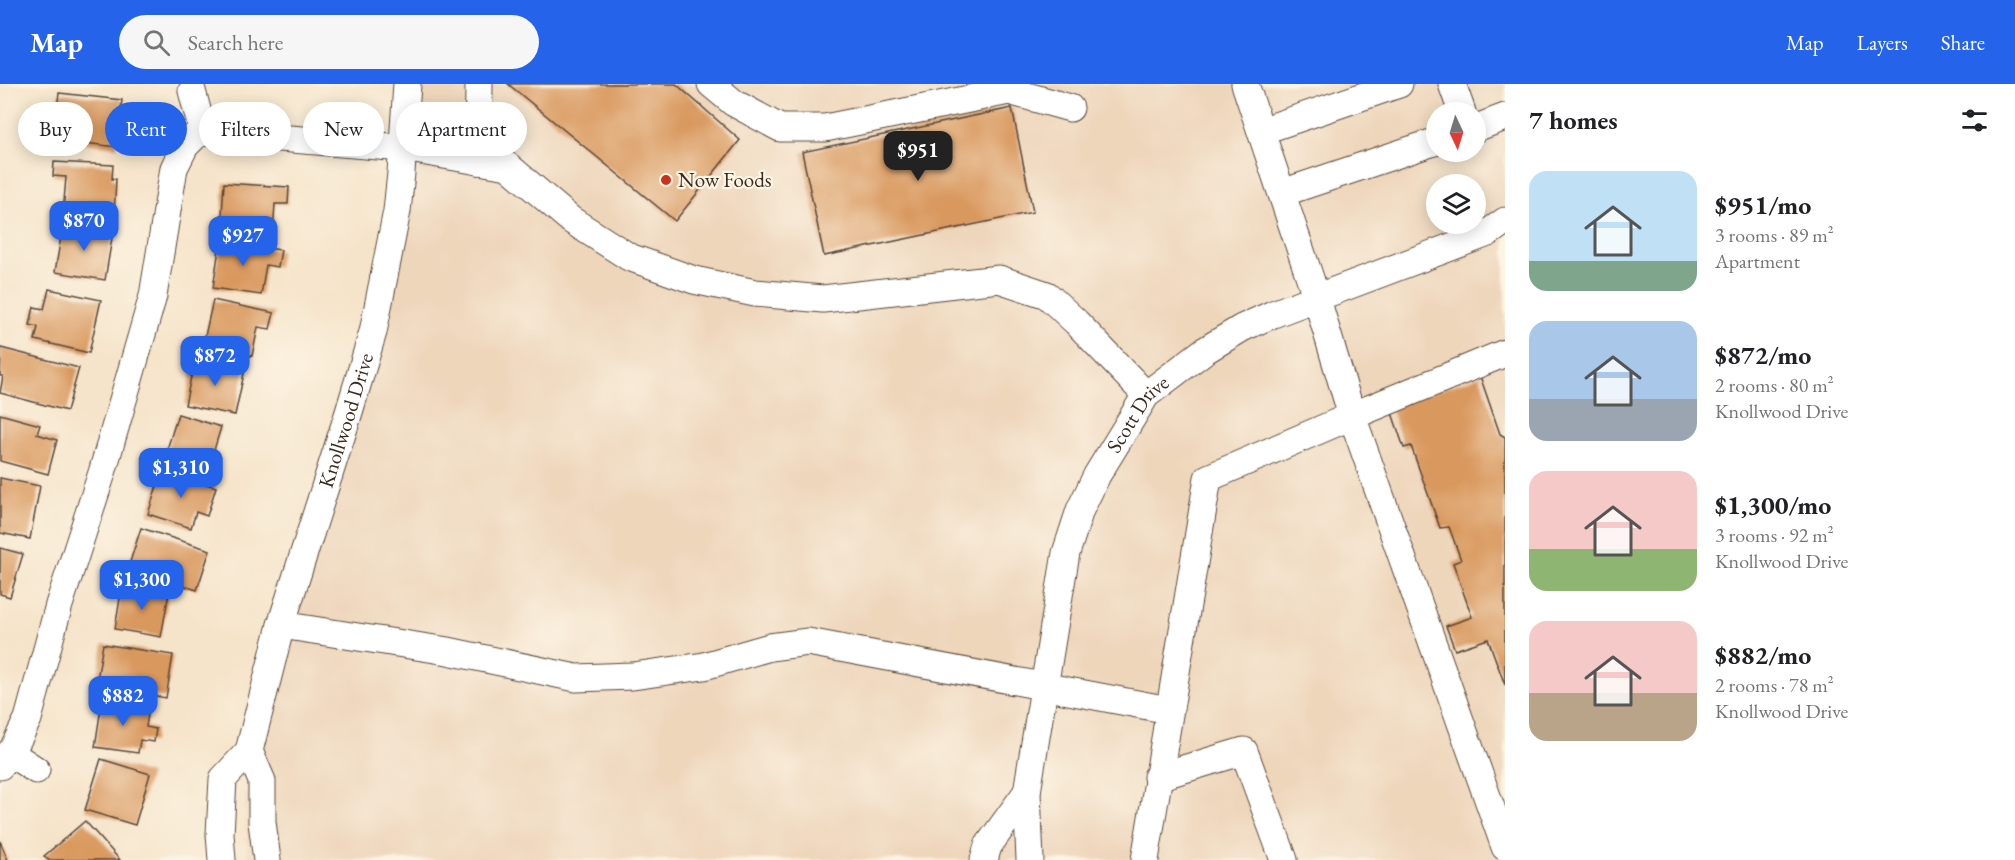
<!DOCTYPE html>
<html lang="en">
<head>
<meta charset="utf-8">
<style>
	body { margin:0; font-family:"EB Garamond",serif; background:#f6f6f6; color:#202124; height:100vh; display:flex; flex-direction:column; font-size:22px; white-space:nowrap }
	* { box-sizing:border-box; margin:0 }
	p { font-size:20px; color:#757577 }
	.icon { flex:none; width:33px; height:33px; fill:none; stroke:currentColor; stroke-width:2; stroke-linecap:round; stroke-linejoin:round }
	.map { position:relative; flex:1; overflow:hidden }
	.drawer { display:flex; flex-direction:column; background:#fff; width:510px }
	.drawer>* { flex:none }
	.top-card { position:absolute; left:18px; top:18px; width:570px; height:54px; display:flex; gap:12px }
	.needle { width:39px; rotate:176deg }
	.controls { position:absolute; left:1426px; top:18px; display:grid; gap:12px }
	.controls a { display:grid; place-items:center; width:60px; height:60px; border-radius:50%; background:#fff; box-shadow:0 3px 15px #0003; font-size:30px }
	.price { position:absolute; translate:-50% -51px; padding:0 14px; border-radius:12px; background:#2563eb; color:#fff; font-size:20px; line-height:39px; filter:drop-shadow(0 2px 3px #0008) }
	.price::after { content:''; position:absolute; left:50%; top:36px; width:18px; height:14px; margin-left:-9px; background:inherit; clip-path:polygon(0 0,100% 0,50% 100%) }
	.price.active { background:#222; color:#fff }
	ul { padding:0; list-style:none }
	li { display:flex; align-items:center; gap:18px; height:150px; padding:0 24px }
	li span { display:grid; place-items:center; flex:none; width:168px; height:120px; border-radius:18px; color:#555 }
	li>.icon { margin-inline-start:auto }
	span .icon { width:72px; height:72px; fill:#fffc; stroke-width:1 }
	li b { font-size:26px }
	h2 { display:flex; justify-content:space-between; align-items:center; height:72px; padding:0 24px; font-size:26px }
	.pill { padding:0 21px; border-radius:27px; background:#fff; box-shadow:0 3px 15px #0003; font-size:21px; line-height:54px }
	.pill.active { background:#2563eb; color:#fff }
	header { display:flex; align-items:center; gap:36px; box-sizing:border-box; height:84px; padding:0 30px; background:#2563eb; color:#fff }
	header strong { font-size:28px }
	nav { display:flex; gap:33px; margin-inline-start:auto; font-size:21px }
	.search { width:420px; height:54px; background:#f6f6f6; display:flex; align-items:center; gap:15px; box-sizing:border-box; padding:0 21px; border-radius:33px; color:#757577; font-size:22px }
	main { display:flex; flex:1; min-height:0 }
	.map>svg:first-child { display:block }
	.built { fill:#eed6bb; fill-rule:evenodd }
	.building { fill:#d9985d }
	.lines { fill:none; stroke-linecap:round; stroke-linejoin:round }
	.minor-casing { stroke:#574638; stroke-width:29 }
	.minor { stroke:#fff; stroke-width:27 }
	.poi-dot { fill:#c8321e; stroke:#fcf5e5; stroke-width:2 }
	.labels { text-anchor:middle; stroke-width:4.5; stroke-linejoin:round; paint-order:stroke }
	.poi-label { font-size:21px; fill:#3b2a1e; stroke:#fcf5e5; text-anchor:start }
	.street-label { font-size:21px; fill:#3b2a1e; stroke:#fcf5e5 }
</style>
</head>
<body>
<header>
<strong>Map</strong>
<div class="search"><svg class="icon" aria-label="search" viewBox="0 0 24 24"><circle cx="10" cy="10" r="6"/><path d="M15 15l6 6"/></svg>Search here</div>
<nav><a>Map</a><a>Layers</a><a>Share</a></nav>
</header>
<main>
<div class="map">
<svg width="1505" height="776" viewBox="0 0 1505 776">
	<rect width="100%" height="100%" fill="#fcf5e5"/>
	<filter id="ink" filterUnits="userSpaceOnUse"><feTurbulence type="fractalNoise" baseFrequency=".0167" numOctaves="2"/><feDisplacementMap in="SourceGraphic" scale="12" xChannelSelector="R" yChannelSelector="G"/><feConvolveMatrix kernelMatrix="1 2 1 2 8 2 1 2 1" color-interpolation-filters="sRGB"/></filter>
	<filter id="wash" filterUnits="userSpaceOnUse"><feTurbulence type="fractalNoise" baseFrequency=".008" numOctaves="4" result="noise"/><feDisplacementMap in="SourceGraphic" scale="24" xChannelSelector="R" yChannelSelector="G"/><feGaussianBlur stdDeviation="1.35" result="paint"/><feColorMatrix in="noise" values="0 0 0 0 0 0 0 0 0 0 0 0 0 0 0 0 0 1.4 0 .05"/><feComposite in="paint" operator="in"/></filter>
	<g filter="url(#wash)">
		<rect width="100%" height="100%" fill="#f6e4ca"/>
		<path class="built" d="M415 0H1505V776H248L245 712 287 551 353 339ZM1437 28H1476V68H1437ZM1437 100H1476V140H1437Z"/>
		<g id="blocks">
			<g class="building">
				<path d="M508 0H676L740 56 675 137Z"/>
				<path d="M59 9 122 16 117 63 67 57 71 27 57 25Z"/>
				<path d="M1012 24 1033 128 824 172 802 68Z"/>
				<path d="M54 78 113 81 112 95H116L114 132 63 129 66 93 53 92Z"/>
				<path d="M224 99 289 103 288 120H275L273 150 221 146Z"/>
				<path d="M63 141 113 148 105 196 55 188Z"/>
				<path d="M220 158 281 166 278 183 266 181 261 211 213 204Z"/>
				<path d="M49 205 101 216 89 269 35 256 38 243 30 241 34 223 44 225Z"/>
				<path d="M213 216 274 229 270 245 258 243 252 272 203 261Z"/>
				<path d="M1 264 79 284 67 327 0 309 3 292H0Z"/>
				<path d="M195 274 245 285 235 331 185 321Z"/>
				<path d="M1480 292 1500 350 1505 353V601L1488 555 1455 566 1446 542 1472 533 1453 479 1461 476 1449 443 1440 444 1411 362 1404 364 1390 323Z"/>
				<path d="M0 330 40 341 37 350 57 356 48 390 0 377Z"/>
				<path d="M178 330 221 343 208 386 165 372Z"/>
				<path d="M162 386 216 403 207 432 196 428 191 444 148 430Z"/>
				<path d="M0 394 40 402 30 455 0 449Z"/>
				<path d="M141 444 210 466 197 506 128 484Z"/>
				<path d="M0 464 23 470 10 513 0 510Z"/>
				<path d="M122 502 169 509 161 553 115 545Z"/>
				<path d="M103 560 173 571 166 614 96 602Z"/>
				<path d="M102 617 149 624 146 643 156 645 154 658 140 656 138 669 95 663Z"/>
				<path d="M101 675 150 690 135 741 85 726Z"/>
				<path d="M85 737 120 776H48L44 772Z"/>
				<path d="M0 757 8 776H0Z"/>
			</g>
		</g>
	</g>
	<g filter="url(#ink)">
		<use href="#blocks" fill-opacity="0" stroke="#574638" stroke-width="1.5"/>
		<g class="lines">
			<defs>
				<g id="minor">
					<path d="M711 0 734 19 780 44H825L1009 7 1070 24"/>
					<path d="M1452 0 1462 28"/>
					<path d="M192 7 203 48"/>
					<path d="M1476 44 1505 33"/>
					<path d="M1261 47 1399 0"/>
					<path d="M478 77 479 0"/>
					<path d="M1282 109 1437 57"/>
					<path d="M1505 269 1352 332 1505 763"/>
					<path d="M281 541 448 567 576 594 633 592 704 582 770 563 808 558 1169 626"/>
					<path d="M249 667 262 697V738L267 776"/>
					<path d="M10 669 36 686"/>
					<path d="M0 682 13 665 28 635 59 521 102 389 153 212 174 84 185 62 196 51 203 48 403 64 508 82 571 136 629 173 694 196 755 209 823 215 999 195 1047 211 1076 238 1146 311"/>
					<path d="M1157 693 1244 667 1284 776"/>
					<path id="s1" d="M222 776 220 750 223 695 249 667 281 541 349 328 373 248 397 127 401 89 407 0"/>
					<path d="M984 776 988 762 1027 708"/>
					<path id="s2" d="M1030 776 1027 708 1066 469 1080 426 1097 391 1146 311 1204 267 1242 244 1273 230 1488 149 1505 137"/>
					<path d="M1145 776 1208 394 1352 332 1317 215 1245 0"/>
				</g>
			</defs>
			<use href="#minor" class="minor-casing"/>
			<use href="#minor" class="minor"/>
		</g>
	</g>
	<circle class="poi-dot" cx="666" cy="96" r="6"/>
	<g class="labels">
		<g class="poi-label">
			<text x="678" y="103">Now Foods</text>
		</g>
		<g class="street-label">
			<text dy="7" stroke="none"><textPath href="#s2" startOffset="468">Scott Drive</textPath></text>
			<text dy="7" stroke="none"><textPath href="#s1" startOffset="464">Knollwood Drive</textPath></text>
		</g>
	</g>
</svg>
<div class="controls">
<a><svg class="needle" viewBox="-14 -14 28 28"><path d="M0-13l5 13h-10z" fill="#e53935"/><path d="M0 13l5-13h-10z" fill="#757577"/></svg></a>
<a><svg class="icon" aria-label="layers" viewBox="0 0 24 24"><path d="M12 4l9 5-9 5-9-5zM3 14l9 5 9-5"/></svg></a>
</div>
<b class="price active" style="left:918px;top:98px">$951</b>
<b class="price" style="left:84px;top:168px">$870</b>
<b class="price" style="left:243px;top:183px">$927</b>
<b class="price" style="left:215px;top:303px">$872</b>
<b class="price" style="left:181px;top:415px">$1,310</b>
<b class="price" style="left:142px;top:527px">$1,300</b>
<b class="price" style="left:123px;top:643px">$882</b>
<div class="top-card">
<a class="pill">Buy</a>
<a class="pill active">Rent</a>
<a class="pill">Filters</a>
<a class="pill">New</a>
<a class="pill">Apartment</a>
</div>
</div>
<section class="drawer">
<h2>7 homes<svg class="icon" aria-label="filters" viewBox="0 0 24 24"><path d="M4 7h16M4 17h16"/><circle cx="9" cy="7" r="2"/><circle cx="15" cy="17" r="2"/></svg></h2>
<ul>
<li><span style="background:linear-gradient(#bfe0f5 75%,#7fa58c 0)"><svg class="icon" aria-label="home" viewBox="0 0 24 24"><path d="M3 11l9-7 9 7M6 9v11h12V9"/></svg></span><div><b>$951/mo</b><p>3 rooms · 89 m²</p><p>Apartment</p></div></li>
<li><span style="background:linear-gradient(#a9c7e8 65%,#9aa5b1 0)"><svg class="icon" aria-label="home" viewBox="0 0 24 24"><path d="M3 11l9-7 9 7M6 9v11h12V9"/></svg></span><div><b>$872/mo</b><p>2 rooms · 80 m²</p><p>Knollwood Drive</p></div></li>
<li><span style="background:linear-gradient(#f6c9c9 65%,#8fb573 0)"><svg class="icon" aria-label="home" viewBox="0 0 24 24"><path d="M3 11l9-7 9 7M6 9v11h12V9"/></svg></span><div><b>$1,300/mo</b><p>3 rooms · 92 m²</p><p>Knollwood Drive</p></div></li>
<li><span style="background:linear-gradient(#f6c9c9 60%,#b9a48a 0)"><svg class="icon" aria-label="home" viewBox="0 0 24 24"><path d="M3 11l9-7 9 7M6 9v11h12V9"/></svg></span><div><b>$882/mo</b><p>2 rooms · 78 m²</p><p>Knollwood Drive</p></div></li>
</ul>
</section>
</main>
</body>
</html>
